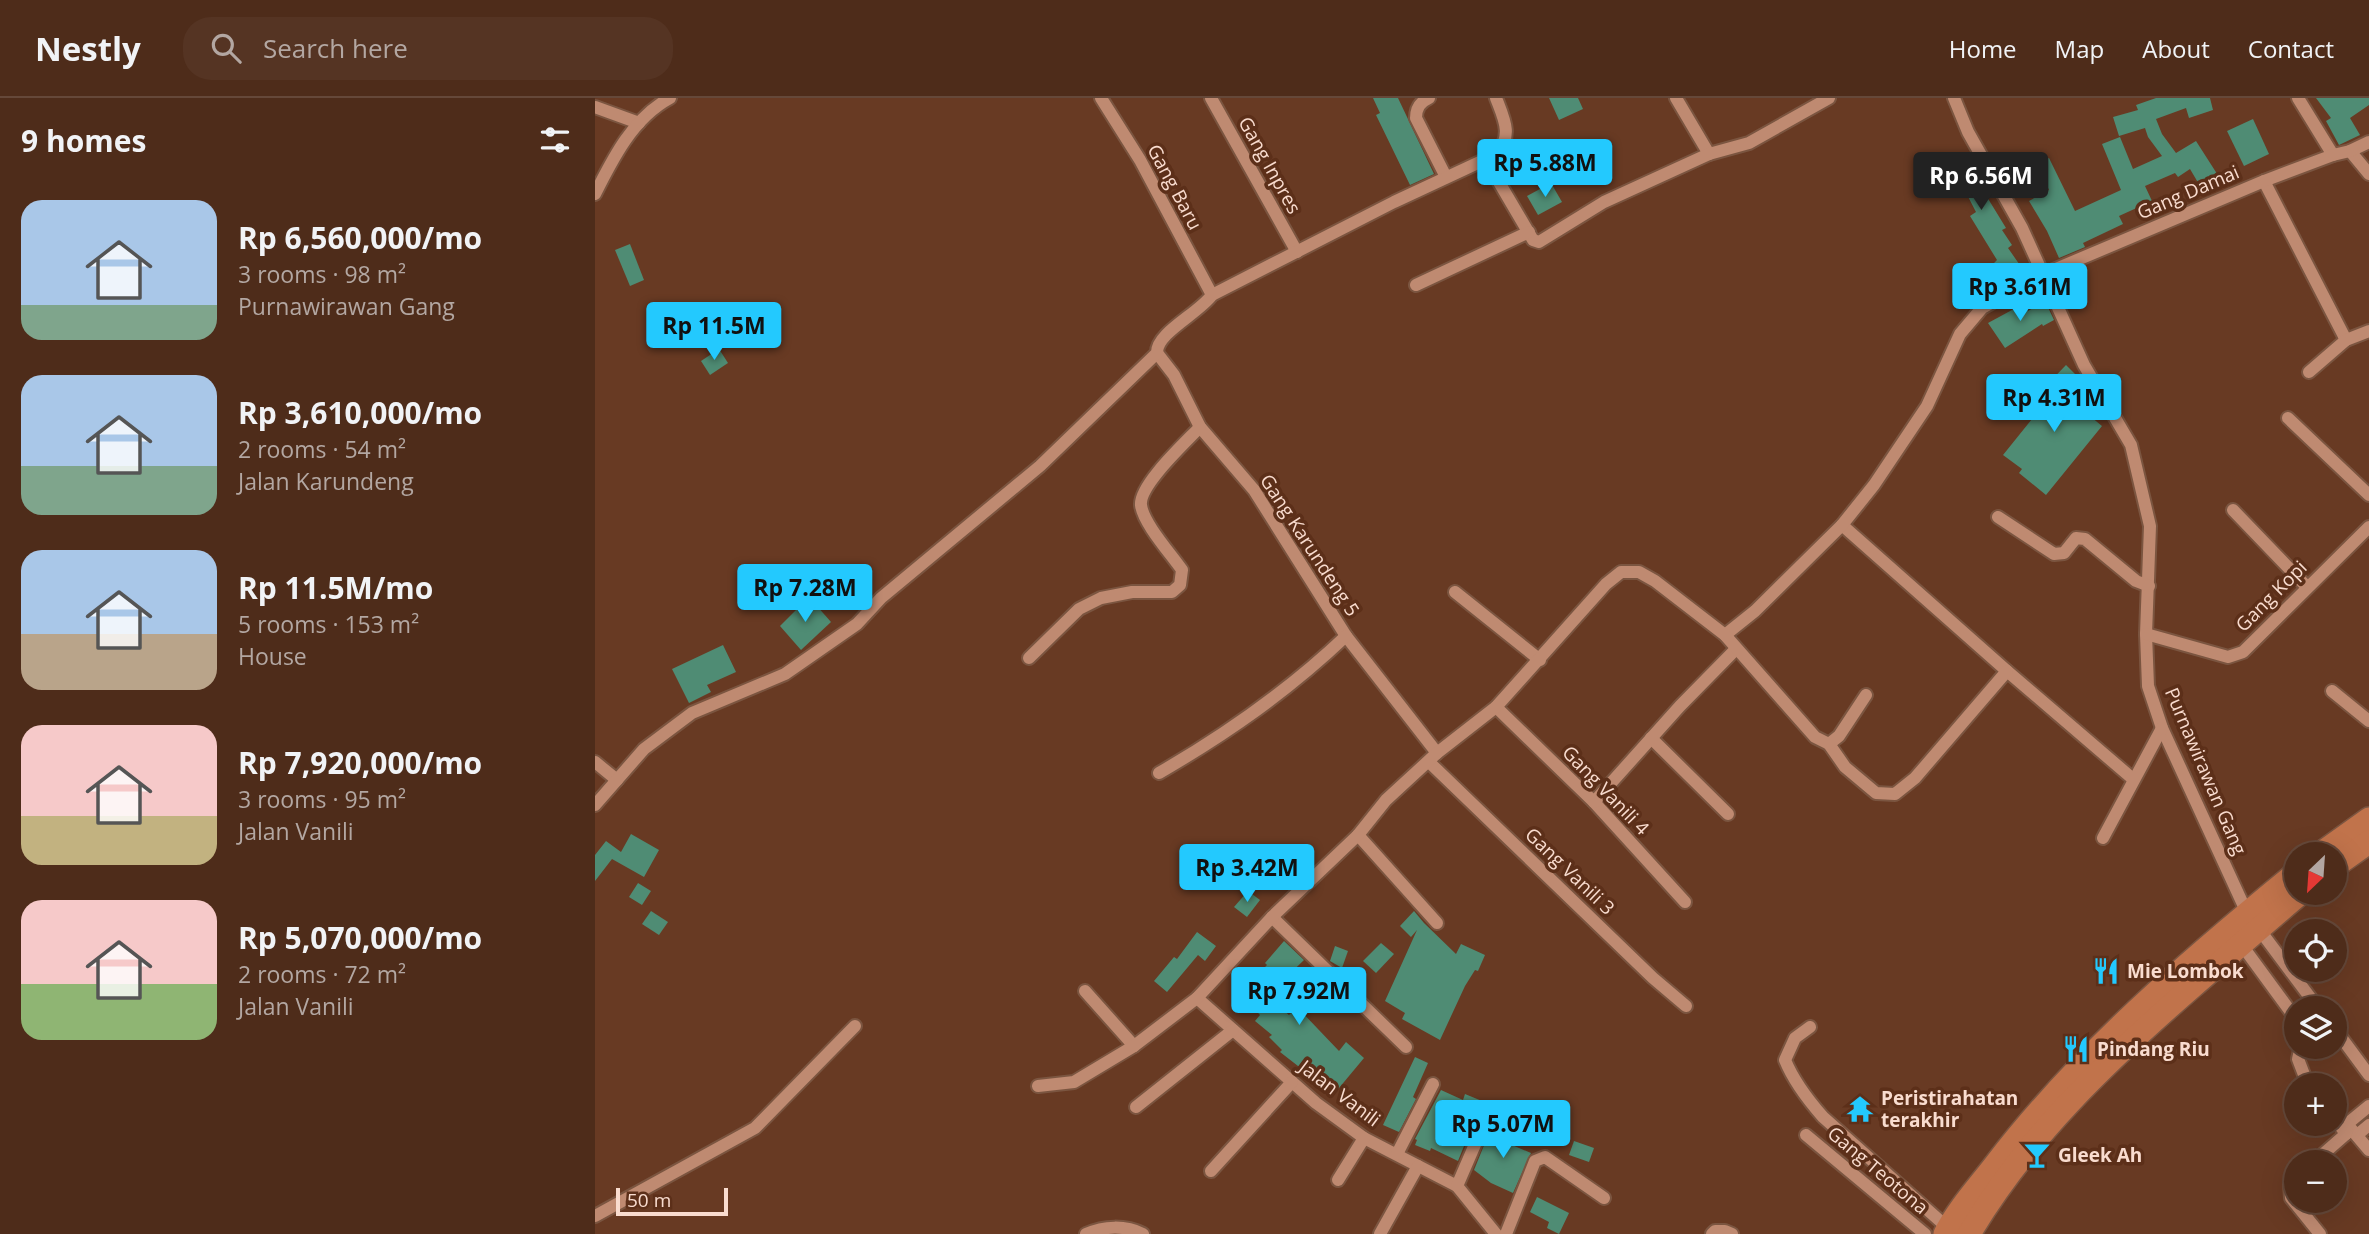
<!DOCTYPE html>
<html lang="en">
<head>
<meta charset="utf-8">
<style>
	body { margin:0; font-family:"Open Sans",sans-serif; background:#553423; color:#f1f3f6; height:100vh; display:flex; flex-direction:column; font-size:26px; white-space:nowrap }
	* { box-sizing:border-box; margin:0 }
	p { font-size:23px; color:#b3a7a2 }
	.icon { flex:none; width:38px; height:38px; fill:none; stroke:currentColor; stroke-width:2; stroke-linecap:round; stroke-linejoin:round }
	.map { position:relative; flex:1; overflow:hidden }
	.side { display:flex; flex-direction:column; background:#4e2c1a; width:595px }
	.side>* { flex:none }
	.needle { width:46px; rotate:205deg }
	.controls { position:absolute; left:1689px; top:744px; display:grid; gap:14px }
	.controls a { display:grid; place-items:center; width:63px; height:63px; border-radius:50%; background:#4e2c1a; box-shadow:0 7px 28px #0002,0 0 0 2px #654839; font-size:35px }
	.scale { position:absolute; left:21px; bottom:18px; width:112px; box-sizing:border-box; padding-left:7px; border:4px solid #f9dccf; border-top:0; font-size:19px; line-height:24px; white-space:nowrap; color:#f9dccf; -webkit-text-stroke:5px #5c2f19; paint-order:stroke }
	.price { position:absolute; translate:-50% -60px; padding:0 16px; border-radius:7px; background:#23c9fe; color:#111; font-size:23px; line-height:46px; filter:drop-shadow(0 2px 4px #0008) }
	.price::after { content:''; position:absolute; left:50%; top:42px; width:21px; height:16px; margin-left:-10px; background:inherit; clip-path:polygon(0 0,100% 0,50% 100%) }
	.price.current { background:#222; color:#fff }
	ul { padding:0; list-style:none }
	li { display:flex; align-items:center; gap:21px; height:175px; padding:0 21px }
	li span { display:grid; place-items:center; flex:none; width:196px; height:140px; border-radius:21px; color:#555 }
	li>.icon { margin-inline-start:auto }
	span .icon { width:84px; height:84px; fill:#fffc; stroke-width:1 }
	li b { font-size:30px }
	h2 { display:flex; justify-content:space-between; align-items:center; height:84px; padding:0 21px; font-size:30px }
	header { display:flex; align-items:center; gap:42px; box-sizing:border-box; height:98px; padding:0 35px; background:#4e2c1a; border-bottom:2px solid #654839 }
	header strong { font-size:33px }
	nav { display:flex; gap:38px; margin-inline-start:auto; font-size:24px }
	.search { width:490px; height:63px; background:#553423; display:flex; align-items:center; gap:18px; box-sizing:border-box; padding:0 24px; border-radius:28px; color:#b3a7a2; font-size:26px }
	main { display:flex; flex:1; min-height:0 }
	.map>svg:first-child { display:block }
	.building { fill:#4f8c74 }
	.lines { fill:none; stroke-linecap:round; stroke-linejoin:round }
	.minor-casing { stroke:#7b5540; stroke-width:16 }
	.major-casing { stroke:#7b5540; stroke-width:26 }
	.minor { stroke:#bf8a71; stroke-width:12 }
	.major { stroke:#c1734b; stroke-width:23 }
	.labels { text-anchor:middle; stroke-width:7; stroke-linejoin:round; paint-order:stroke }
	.street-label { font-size:19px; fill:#f9dccf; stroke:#5c2f19 }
	.poi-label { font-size:19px; font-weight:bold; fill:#f9dccf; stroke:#5c2f19; text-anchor:start }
</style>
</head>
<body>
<header>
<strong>Nestly</strong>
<div class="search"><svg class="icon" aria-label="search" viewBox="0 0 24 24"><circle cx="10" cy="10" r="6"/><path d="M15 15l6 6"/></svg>Search here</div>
<nav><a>Home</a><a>Map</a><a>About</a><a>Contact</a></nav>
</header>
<main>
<section class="side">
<h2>9 homes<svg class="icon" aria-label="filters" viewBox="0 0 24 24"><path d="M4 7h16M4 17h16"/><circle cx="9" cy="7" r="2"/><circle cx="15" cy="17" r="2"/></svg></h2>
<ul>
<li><span style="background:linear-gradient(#a9c7e8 75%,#7fa58c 0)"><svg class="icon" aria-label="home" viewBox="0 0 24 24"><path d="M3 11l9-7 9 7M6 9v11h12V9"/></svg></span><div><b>Rp 6,560,000/mo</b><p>3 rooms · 98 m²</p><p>Purnawirawan Gang</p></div></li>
<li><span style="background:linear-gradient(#a9c7e8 65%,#7fa58c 0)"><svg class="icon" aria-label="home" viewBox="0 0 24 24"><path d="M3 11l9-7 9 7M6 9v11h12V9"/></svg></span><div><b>Rp 3,610,000/mo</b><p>2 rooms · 54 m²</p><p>Jalan Karundeng</p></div></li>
<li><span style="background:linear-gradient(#a9c7e8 60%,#b9a48a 0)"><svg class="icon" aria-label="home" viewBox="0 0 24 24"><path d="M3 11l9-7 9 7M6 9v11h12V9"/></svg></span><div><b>Rp 11.5M/mo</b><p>5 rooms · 153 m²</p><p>House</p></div></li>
<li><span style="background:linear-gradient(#f6c9c9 65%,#c2b280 0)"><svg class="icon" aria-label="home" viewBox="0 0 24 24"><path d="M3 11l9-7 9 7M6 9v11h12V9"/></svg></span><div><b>Rp 7,920,000/mo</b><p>3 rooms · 95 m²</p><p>Jalan Vanili</p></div></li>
<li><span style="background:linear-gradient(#f6c9c9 60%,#8fb573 0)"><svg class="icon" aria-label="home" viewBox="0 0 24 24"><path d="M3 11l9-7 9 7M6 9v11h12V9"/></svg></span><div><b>Rp 5,070,000/mo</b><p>2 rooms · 72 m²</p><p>Jalan Vanili</p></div></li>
</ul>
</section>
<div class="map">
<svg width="1774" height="1136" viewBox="0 0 1774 1136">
	<rect width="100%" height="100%" fill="#683a23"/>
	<g class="building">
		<path d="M778 0H803L839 76 815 87 781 17 785 15Z"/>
		<path d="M954 0H983L988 11 964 22Z"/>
		<path d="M1561 0H1615L1618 12 1594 20 1591 10 1561 21 1567 36 1581 55 1601 43 1626 82 1608 93 1595 71 1583 79 1580 75 1550 88 1557 103 1524 118 1528 126 1488 145 1490 149 1464 160 1452 133 1434 103 1454 92 1442 66 1454 60 1480 113 1526 92 1507 46 1525 39 1538 71 1567 58 1553 39 1550 30 1524 38 1518 19 1543 12 1541 7Z"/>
		<path d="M1721 0H1774V7L1755 20 1765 37 1744 47 1731 23 1736 20Z"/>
		<path d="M1658 21 1674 56 1649 68 1632 33Z"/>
		<path d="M1367 56 1386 84 1390 82 1398 96 1392 99 1411 130 1407 132 1417 147 1413 150 1429 173 1412 184 1399 165 1402 162 1375 118 1381 114 1367 87 1351 98 1337 76Z"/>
		<path d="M1434 56 1438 73 1416 79 1412 61Z"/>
		<path d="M956 85 967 104 943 117 932 98Z"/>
		<path d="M35 146 49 182 35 188 20 152Z"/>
		<path d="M1450 203 1459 222 1448 228 1447 226 1410 250 1393 225 1428 206 1433 213Z"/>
		<path d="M124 251 133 265 115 277 106 263Z"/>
		<path d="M1471 267 1489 285 1474 301 1507 328 1451 397 1424 375 1427 371 1408 357 1454 300 1446 293Z"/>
		<path d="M214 499 236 524 206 552 185 528Z"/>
		<path d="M128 547 141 574 112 587 116 594 94 605 77 571Z"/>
		<path d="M36 736 64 752 49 779 17 761 0 783V757L11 743 26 754Z"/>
		<path d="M43 785 56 793 47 807 34 799Z"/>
		<path d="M653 793 665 802 652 819 639 809Z"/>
		<path d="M56 813 73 824 64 837 47 826Z"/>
		<path d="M819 813 829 825 861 856 866 846 890 857 883 873 880 872 870 888 845 942 807 921 810 915 790 903 822 832 816 839 805 828Z"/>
		<path d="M602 834 621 848 610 863 603 857 572 894 559 883 579 859 582 861Z"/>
		<path d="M689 843 709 862 672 898 694 917 702 909 744 953 751 944 769 960 739 996 685 954 687 952 674 939 677 937 660 923 665 917 646 897 665 878 663 876 672 867 670 865Z"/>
		<path d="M786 845 799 856 781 875 768 863Z"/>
		<path d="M740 848 753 853 747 870 735 863Z"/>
		<path d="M820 959 833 965 818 999 821 1001 804 1034 788 1027Z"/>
		<path d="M846 992 868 1002 870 996 887 1003 863 1063 836 1050 835 1053 820 1047 822 1042 820 1041Z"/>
		<path d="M907 1024 923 1029 917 1047 936 1055 918 1095 896 1085 879 1072 892 1040 901 1044Z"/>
		<path d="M979 1043 999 1050 994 1064 974 1057Z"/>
		<path d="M942 1099 974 1115 964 1136 952 1130 954 1124 935 1114Z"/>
	</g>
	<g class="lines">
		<defs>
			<g id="minor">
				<path d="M506 0 545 62 617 197"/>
				<path d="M616 0 702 154"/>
				<path d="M834 0C825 4 821 10 821 20L851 79"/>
				<path d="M1081 0 1114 56"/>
				<path d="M1359 0 1373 34 1427 130 1489 267 1536 347 1555 428 1551 536 1553 588 1567 630 1652 815 1723 910"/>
				<path d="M1703 0 1738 57"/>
				<path d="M0 9 44 25"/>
				<path d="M1755 53 1774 76"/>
				<path d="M891 62 938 142 944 144 1009 104 1114 56 1154 45 1234 0"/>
				<path d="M1669 83 1751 242"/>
				<path d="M0 96C18 60 38 20 75 0"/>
				<path d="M821 187 934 134"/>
				<path d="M562 255 579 277 605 329 659 392 751 538 842 655"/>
				<path d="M1714 274 1751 242 1774 233"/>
				<path d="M1693 320 1774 397"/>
				<path d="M1638 412 1712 489"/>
				<path d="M1403 419 1459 456 1469 455 1481 440 1490 441 1541 483 1554 488"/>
				<path d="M1247 427 1412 573 1538 681"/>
				<path d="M860 494 945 562"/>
				<path d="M1551 536 1633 559 1648 554 1774 429"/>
				<path d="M1130 537 1160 513 1247 427 1279 387 1332 308 1365 236 1387 210 1449 176 1669 83 1738 57 1755 53 1774 44"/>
				<path d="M434 560 484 511 506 500 537 494H577L585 487 587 472C576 456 548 425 546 407 544 387 591 344 605 329"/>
				<path d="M1737 593 1774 623"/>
				<path d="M901 609 999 704 1090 804"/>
				<path d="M1056 640 1133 716"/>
				<path d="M1234 646 1250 669 1281 695 1300 696 1320 680 1412 573"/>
				<path d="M0 664 22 682"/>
				<path d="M834 664 1058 880 1091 908"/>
				<path d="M564 675C633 635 693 593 751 538"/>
				<path d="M999 704 1085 608 1141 551"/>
				<path d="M0 707 49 651 97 615 190 576 262 526 286 500 445 368 562 255C561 235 603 216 617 197L799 104 902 56C918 37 909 21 901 0"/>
				<path d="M763 737 842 825"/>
				<path d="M1508 740 1567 630"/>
				<path d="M677 819 811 949"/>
				<path d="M1646 846 1701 921"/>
				<path d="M490 893 539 948"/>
				<path d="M602 900 721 1005 769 1040 862 1088 901 1136"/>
				<path d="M1215 929 1200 940 1190 962C1199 984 1213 1002 1228 1019L1353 1130"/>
				<path d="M1740 931 1774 977"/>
				<path d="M1706 948 1703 961 1713 987"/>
				<path d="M443 988 479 984 539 948 602 900 677 819 763 737 791 702 842 655 901 609 1011 486 1026 474H1044L1060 483 1130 537 1220 639 1234 646 1244 638 1271 597"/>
				<path d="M541 1009 638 932"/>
				<path d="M1740 1021 1751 1036"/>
				<path d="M1752 1026 1774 1052"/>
				<path d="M1211 1037 1330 1136"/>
				<path d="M1762 1037 1774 1027"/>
				<path d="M802 1056 838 986"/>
				<path d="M1719 1064 1751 1036 1752 1026 1774 1008"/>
				<path d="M616 1073 697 984"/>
				<path d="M1701 1080 1695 1086 1696 1100 1725 1136"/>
				<path d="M743 1082 769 1040"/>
				<path d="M862 1088 891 1021"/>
				<path d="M0 1118 160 1030 260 928"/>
				<path d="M491 1136C509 1128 530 1127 548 1136"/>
				<path d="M785 1136 823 1068"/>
				<path d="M911 1136 940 1063 950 1059 1009 1100"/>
				<path d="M1117 1136 1120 1133H1130L1137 1136"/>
			</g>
			<g id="major">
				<path d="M1725 756 1774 721"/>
				<path d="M1740 768 1774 744"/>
				<path d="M1350 1136C1363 1111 1383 1089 1400 1067 1485 956 1593 863 1701 775"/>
				<path d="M1374 1136C1432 1038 1513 962 1598 888 1634 857 1670 825 1707 794"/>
			</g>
		</defs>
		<use href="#minor" class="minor-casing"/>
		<use href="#major" class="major-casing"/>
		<use href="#minor" class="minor"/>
		<use href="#major" class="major"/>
	</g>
	<defs>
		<symbol id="restaurant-bare" viewBox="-9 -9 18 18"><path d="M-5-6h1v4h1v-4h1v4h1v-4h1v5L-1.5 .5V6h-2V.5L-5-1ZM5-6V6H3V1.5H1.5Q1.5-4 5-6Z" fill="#23c9fe" stroke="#5c2f19" stroke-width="2.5" paint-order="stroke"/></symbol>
		<symbol id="temple-bare" viewBox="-9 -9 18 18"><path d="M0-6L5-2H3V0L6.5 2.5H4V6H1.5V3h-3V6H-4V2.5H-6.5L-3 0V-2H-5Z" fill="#23c9fe" stroke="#5c2f19" stroke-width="2.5" paint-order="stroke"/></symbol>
		<symbol id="bar-bare" viewBox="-9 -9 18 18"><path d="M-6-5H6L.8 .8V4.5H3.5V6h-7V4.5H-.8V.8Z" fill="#23c9fe" stroke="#5c2f19" stroke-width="2.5" paint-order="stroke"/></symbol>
	</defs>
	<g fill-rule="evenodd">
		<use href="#restaurant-bare" x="1492" y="854" width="38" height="38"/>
		<use href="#restaurant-bare" x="1462" y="932" width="38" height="38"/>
		<use href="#temple-bare" x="1246" y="992" width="38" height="38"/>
		<use href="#bar-bare" x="1423" y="1038" width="38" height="38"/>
	</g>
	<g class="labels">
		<g class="street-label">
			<text transform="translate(675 67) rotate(61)" y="7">Gang Inpres</text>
			<text transform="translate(580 89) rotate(62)" y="7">Gang Baru</text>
			<text transform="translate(1593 94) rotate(-23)" y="7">Gang Damai</text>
			<text transform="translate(715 447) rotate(57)" y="7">Gang Karundeng 5</text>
			<text transform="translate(1676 498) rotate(-45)" y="7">Gang Kopi</text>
			<text transform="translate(1611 673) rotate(67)" y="7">Purnawirawan Gang</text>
			<text transform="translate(1011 692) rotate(46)" y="7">Gang Vanili 4</text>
			<text transform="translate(975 773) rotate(44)" y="7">Gang Vanili 3</text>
			<text transform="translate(745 995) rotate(37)" y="7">Jalan Vanili</text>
			<text transform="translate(1283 1072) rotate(40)" y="7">Gang Teotona</text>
		</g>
		<g class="poi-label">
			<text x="1532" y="880">Mie Lombok</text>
			<text x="1502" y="958">Pindang Riu</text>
			<text x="1286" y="1007">Peristirahatan<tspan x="1286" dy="22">terakhir</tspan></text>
			<text x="1463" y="1064">Gleek Ah</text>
		</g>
	</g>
</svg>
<div class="controls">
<a><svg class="needle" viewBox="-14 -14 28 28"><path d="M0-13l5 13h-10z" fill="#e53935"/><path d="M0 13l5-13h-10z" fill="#b3a7a2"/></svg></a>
<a><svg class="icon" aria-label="locate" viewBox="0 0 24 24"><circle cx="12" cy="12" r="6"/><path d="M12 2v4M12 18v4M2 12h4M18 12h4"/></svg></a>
<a><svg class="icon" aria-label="layers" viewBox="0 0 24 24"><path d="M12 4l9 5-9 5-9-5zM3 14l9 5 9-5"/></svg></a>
<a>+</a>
<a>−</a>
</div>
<div class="scale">50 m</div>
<b class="price" style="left:950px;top:101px">Rp 5.88M</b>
<b class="price current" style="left:1386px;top:114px">Rp 6.56M</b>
<b class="price" style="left:1425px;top:225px">Rp 3.61M</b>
<b class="price" style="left:119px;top:264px">Rp 11.5M</b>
<b class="price" style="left:1459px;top:336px">Rp 4.31M</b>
<b class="price" style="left:210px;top:526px">Rp 7.28M</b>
<b class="price" style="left:652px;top:806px">Rp 3.42M</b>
<b class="price" style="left:704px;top:929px">Rp 7.92M</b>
<b class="price" style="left:908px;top:1062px">Rp 5.07M</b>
</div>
</main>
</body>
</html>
